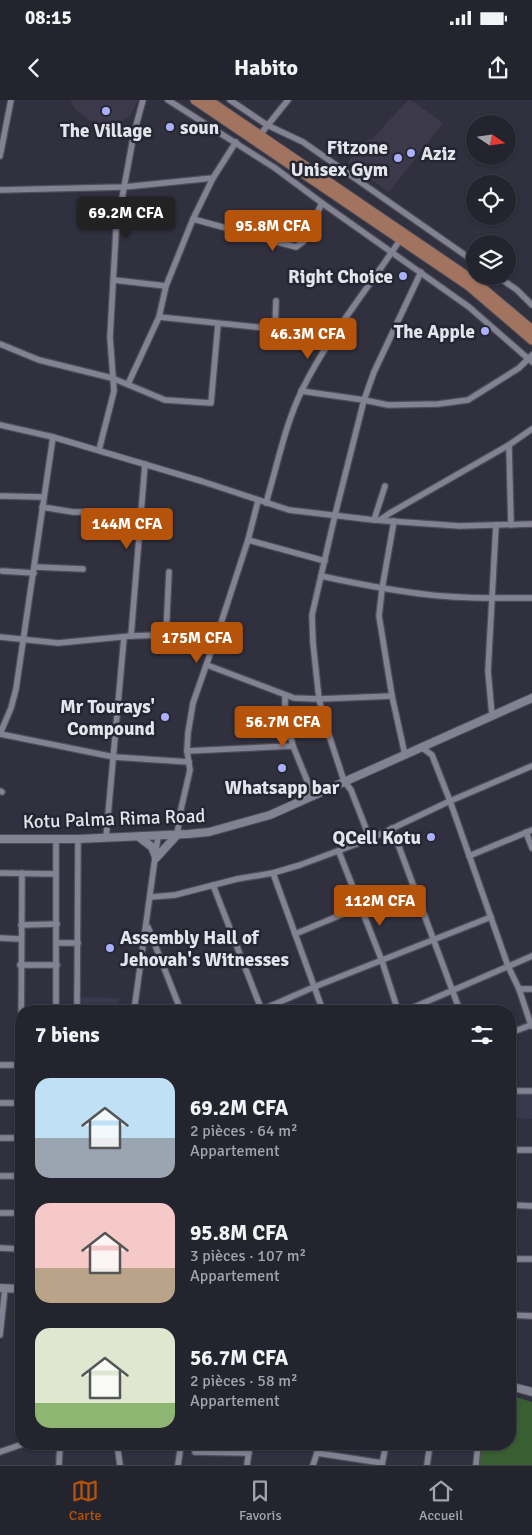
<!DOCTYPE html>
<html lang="fr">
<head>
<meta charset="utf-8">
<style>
	body { margin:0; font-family:Signika,sans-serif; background:#2c2c36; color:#f1f3f6; height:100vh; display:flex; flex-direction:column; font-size:19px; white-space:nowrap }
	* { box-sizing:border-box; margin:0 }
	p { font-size:16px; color:#a3a4aa }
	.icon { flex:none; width:28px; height:28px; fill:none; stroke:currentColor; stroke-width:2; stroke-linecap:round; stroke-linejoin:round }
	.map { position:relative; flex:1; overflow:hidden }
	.sheet { position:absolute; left:15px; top:905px; width:501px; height:445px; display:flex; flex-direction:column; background:#24242e; border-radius:20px; box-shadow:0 1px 4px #0004,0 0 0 1px #41414a }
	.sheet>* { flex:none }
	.needle { width:32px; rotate:103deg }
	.fabs { position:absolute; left:466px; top:15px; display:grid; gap:10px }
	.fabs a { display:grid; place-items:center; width:50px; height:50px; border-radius:50%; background:#24242e; box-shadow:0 1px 4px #0004,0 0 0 1px #41414a; font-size:25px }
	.price { position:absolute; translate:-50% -42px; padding:0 11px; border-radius:5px; background:#b45309; color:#fff; font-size:16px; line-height:32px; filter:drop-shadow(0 1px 2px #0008) }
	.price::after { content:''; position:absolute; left:50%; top:30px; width:15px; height:11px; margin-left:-8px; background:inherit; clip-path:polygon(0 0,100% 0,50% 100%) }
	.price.active { background:#222; color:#fff }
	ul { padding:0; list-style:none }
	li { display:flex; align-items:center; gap:15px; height:125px; padding:0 20px }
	li span { display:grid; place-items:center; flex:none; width:140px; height:100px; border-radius:15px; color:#555 }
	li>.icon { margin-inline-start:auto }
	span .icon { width:60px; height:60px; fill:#fffc; stroke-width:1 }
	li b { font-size:21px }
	h2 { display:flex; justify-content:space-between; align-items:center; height:60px; padding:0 20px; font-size:21px }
	.status { display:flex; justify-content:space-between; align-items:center; height:35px; padding:0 25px; background:#24242e; direction:ltr }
	.status svg { height:14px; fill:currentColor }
	header { display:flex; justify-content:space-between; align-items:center; height:65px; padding:0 20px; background:#24242e; font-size:22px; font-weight:700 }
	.tab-bar { display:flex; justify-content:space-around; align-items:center; height:70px; border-top:1px solid #41414a; background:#24242e; font-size:14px; color:#a3a4aa }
	.tab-bar a { display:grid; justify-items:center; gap:2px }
	.tab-bar .active { color:#b45309 }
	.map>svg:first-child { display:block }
	.commercial { fill:#3c394b }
	.built { fill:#39384c }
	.green { fill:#395e32 }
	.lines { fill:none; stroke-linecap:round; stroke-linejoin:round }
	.street-casing { stroke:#4d4c58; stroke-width:8 }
	.secondary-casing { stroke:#4d4c58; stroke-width:10 }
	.primary-casing { stroke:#4d4c58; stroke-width:11 }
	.street { stroke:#828292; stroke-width:5.5 }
	.secondary { stroke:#828292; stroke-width:8 }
	.primary { stroke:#a27460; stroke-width:9 }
	.poi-dot { fill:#aab0fb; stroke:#262633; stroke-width:2 }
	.labels { text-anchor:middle; stroke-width:5; stroke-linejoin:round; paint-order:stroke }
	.poi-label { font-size:19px; font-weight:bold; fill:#e4e4ed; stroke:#262633; text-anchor:end }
	.street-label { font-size:19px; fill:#e4e4ed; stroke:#262633 }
</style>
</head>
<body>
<div class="status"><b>08:15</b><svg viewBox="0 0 49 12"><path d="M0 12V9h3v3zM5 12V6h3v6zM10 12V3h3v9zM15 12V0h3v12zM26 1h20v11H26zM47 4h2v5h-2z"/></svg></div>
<header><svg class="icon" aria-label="back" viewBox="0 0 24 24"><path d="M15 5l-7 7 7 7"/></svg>Habito<svg class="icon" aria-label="share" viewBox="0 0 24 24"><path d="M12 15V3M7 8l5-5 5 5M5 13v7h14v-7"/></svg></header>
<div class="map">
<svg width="532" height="1365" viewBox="0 0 532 1365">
	<rect width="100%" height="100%" fill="#30303e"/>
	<g class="commercial">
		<path d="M70 0H138L130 16 116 24 108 25 89 20 75 9Z"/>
		<path d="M408 0H411L443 23 389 92 348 63 355 49 369 39H372Z"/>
	</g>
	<g class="built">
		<path d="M80 897 120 898 117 911H80Z"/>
		<path d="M512 995H532V1019L511 1018Z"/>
	</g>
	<path class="green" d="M510 1295 532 1302V1365H479L482 1344H510Z"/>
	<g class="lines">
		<defs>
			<g id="street">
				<path d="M168 0 275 68 322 103 469 207 532 262"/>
				<path d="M230 0 267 25 303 42 475 162"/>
				<path d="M259 36 288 0"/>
				<path d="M0 56 11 0"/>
				<path d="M0 90 124 87 213 78"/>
				<path d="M193 119 296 147 303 142 322 103"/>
				<path d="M497 176 517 190 532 205"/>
				<path d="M114 180 166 186"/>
				<path d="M159 217 275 229 333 237"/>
				<path d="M275 229 276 201"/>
				<path d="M0 244 39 260 112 278 165 300 211 303 218 224"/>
				<path d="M128 284 159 217 166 186 193 119 213 78 236 42"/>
				<path d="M301 291 364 300 388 305 438 304 468 300 519 268 532 255"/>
				<path d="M0 325 53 337 201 381 289 410 374 420 460 426 532 424"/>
				<path d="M509 345 511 425"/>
				<path d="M99 350 114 291 110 237 116 131 134 33 143 0"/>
				<path d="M0 396 44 397"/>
				<path d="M266 403C277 366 285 325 302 290 328 237 367 190 400 140"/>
				<path d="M42 407 73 412H88"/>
				<path d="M374 420 385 386"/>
				<path d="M380 420 390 413 509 345 532 329"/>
				<path d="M394 421 382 489 379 516 392 596 405 655"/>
				<path d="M248 440 325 461"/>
				<path d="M35 467 83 469"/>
				<path d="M2 471 34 473"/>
				<path d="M321 476C358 484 394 491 431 495 465 499 499 498 532 498"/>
				<path d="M166 535 169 472"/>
				<path d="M131 536 145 364"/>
				<path d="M0 537 58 543 131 536 218 533"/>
				<path d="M207 565 294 598 319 599 392 596"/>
				<path d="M285 595V615L293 646 313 695"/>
				<path d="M492 615 488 571 496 425"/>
				<path d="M0 634 11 608 16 589 53 337"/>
				<path d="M0 634 114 657 189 662"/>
				<path d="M421 647 432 655 450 701 508 866 519 889 531 925"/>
				<path d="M187 651 293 646"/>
				<path d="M0 691 2 692"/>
				<path d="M392 728 460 911"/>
				<path d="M526 732 532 748"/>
				<path d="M177 735 181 709 190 670 187 651 188 633 193 603 222 520 248 440 258 401"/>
				<path d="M56 738V911"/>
				<path d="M106 738 124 537"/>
				<path d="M370 739 351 690 344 681 325 623 319 599 313 543 312 515 335 415 364 300 374 272 421 172"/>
				<path d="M339 752 382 861 398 911"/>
				<path d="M469 756 532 730"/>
				<path d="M0 773 56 774"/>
				<path d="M273 773 323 911"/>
				<path d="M213 785 262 911"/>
				<path d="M151 797 175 795 237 779 273 773 300 765 370 739 450 701 532 666"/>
				<path d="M21 825 57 824"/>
				<path d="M148 827 181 911"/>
				<path d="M295 834 360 807"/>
				<path d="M0 838 20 839"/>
				<path d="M57 843H78"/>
				<path d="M20 865H57"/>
				<path d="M519 889H532"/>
				<path d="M77 911 78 739"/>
				<path d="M134 911 158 736"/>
				<path d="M259 911 314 887 491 817"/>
				<path d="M405 911 532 856"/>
				<path d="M510 933 531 925 532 926"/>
				<path d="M510 949 512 933"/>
				<path d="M0 965H21"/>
				<path d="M21 965 22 773"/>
				<path d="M510 991H532"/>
				<path d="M0 1003H21"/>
				<path d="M0 1038H21"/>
				<path d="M510 1050H532"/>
				<path d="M0 1076H21"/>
				<path d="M510 1105 532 1106"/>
				<path d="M0 1113H21"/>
				<path d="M0 1148 21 1149"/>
				<path d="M510 1159H532"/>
				<path d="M510 1215 532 1216"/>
				<path d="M0 1235 5 1188"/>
				<path d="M117 1344 120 1365"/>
				<path d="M0 1352 23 1344"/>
				<path d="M195 1352 249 1353"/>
				<path d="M317 1353 382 1363"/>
				<path d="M59 1365 60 1344"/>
				<path d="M178 1365 181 1344"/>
				<path d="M247 1365 250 1344"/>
				<path d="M313 1365 320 1344"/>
				<path d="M382 1365 386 1344"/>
				<path d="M427 1365 430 1344"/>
				<path d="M476 1365 478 1344"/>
			</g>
			<g id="secondary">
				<path d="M139 737 152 747 156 757"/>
				<path d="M0 739H78L188 734 209 732 270 715 532 598"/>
				<path d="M156 758 177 735"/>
				<path d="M0 1188 21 1189"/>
				<path d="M510 1286 532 1292"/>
			</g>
			<g id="primary">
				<path d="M195 0 469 186 532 240"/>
				<path d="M208 0 474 181 532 230"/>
			</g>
		</defs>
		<use href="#street" class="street-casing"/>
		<use href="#secondary" class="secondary-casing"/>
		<use href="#primary" class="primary-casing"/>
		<use href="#street" class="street"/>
		<use href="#secondary" class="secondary"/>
		<use href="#primary" class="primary"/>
	</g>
	<g class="poi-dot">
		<circle cx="106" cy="11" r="5"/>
		<circle cx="170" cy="27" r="5"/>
		<circle cx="411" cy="53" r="5"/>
		<circle cx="398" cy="58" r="5"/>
		<circle cx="403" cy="176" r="5"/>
		<circle cx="485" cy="231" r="5"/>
		<circle cx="165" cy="617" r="5"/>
		<circle cx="282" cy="668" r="5"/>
		<circle cx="431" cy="737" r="5"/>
		<circle cx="110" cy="848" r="5"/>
	</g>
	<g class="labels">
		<g class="poi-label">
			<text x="180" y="34" text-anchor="start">soun</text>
			<text x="106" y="37" text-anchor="middle">The Village</text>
			<text x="388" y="54">Fitzone<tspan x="388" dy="22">Unisex Gym</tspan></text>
			<text x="421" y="60" text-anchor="start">Aziz</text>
			<text x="393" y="183">Right Choice</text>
			<text x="475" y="238">The Apple</text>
			<text x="155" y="613">Mr Tourays'<tspan x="155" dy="22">Compound</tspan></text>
			<text x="282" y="694" text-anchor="middle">Whatsapp bar</text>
			<text x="421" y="744">QCell Kotu</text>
			<text x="120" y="844" text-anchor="start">Assembly Hall of<tspan x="120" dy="22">Jehovah's Witnesses</tspan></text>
		</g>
		<g class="street-label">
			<text transform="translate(114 718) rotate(-2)" y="7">Kotu Palma Rima Road</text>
		</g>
	</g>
</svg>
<div class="fabs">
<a><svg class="needle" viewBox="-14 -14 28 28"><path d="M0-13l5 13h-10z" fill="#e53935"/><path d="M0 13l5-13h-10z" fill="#a3a4aa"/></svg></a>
<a><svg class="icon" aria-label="locate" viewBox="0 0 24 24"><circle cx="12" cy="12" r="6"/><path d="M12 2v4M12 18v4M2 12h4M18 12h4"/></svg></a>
<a><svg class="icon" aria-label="layers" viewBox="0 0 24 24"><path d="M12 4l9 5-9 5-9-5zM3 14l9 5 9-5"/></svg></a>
</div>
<b class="price active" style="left:126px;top:139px">69.2M CFA</b>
<b class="price" style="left:273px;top:152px">95.8M CFA</b>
<b class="price" style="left:308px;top:260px">46.3M CFA</b>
<b class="price" style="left:127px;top:450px">144M CFA</b>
<b class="price" style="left:197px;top:564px">175M CFA</b>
<b class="price" style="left:283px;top:648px">56.7M CFA</b>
<b class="price" style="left:380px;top:827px">112M CFA</b>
<section class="sheet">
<h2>7 biens<svg class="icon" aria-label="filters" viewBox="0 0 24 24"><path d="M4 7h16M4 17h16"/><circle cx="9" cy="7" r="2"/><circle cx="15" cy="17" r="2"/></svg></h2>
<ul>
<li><span style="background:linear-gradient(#bfe0f5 60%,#9aa5b1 0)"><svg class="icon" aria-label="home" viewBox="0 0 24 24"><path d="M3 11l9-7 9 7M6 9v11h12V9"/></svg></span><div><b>69.2M CFA</b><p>2 pièces · 64 m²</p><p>Appartement</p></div></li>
<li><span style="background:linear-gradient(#f6c9c9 65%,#b9a48a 0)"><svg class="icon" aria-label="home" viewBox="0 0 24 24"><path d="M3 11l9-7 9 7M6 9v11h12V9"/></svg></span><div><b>95.8M CFA</b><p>3 pièces · 107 m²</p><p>Appartement</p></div></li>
<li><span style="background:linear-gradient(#dfe7d0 75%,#8fb573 0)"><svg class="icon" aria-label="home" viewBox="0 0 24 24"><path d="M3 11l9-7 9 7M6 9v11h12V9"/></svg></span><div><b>56.7M CFA</b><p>2 pièces · 58 m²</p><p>Appartement</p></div></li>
</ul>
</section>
</div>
<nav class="tab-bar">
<a class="active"><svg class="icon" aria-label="map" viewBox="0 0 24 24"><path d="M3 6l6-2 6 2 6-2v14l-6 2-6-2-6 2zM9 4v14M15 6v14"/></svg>Carte</a>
<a><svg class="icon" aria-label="saved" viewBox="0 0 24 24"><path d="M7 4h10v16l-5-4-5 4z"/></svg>Favoris</a>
<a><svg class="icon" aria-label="home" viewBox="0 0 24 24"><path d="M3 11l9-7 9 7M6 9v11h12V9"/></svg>Accueil</a>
</nav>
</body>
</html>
